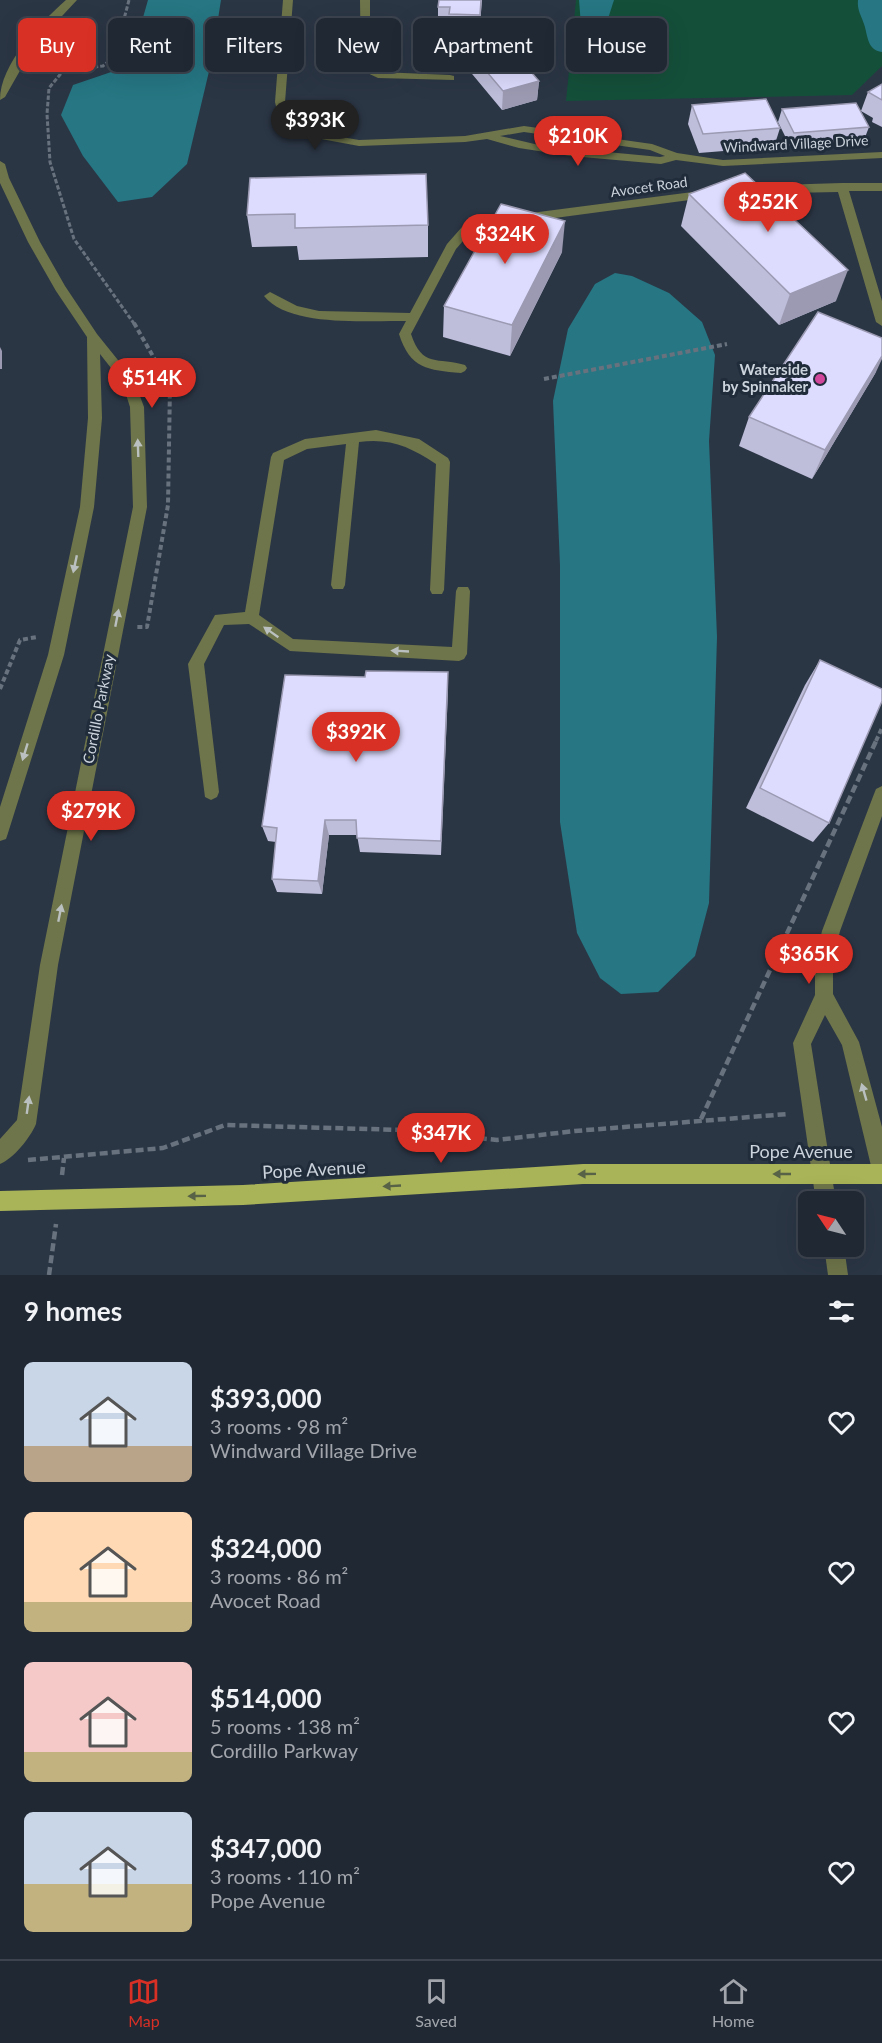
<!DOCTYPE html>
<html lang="en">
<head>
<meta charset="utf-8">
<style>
	body { margin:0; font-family:Lato,sans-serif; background:#2d3440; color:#f1f3f6; height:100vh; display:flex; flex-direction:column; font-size:22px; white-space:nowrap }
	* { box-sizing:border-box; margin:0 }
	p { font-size:20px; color:#a2a6ac }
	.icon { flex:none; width:33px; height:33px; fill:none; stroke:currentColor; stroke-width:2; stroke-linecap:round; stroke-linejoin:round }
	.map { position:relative; height:1275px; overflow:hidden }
	.details { display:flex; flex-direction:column; background:#202834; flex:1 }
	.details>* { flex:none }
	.guide { position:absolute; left:18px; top:18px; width:846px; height:54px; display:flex; gap:12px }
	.needle { width:39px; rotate:305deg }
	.fabs { position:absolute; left:798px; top:1191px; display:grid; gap:12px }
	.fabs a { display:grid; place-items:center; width:66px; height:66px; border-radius:9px; background:#202834; box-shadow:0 6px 24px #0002,0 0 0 2px #3d444f; font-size:30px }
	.price { position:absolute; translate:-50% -51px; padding:0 14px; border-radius:21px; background:#d93025; color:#fff; font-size:20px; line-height:39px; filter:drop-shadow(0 2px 3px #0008) }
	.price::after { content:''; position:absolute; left:50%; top:36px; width:18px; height:14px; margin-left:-9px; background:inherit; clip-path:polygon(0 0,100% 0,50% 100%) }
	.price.active { background:#222; color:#fff }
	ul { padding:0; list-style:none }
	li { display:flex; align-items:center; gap:18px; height:150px; padding:0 24px }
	li span { display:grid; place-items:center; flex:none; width:168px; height:120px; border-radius:9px; color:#555 }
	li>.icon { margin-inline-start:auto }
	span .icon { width:72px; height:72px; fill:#fffc; stroke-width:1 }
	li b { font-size:26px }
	h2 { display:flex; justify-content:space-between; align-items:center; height:72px; padding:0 24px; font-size:26px }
	.pill { padding:0 21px; border-radius:9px; background:#202834; box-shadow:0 6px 24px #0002,0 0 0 2px #3d444f; font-size:21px; line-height:54px }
	.pill.active { background:#d93025; color:#fff }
	.tabs { display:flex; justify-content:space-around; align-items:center; height:84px; border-top:2px solid #3d444f; background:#202834; font-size:16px; color:#a2a6ac }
	.tabs a { display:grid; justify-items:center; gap:3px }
	.tabs .active { color:#d93025 }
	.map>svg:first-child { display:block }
	.green { fill:#144f3a }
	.water { fill:#267683 }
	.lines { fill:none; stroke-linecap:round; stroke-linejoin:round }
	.path-far2 { stroke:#68727e; stroke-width:3; stroke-dasharray:4.5 2; stroke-linecap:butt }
	.path-far1 { stroke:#68727e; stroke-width:4; stroke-dasharray:5 3; stroke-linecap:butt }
	.path { stroke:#68727e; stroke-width:4.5; stroke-dasharray:8 4; stroke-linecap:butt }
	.minor { fill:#6f754a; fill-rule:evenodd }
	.major { fill:#a9b357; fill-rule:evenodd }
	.wall { fill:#bebdda }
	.shaded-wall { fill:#9b9ab2 }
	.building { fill:#dddcfe; stroke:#9b9ab2; stroke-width:1.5 }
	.oneway { fill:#b9c0bf }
	.oneway2 { fill:#576246 }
	.hotel-dot { fill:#d1479c; stroke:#212c3b; stroke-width:2 }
	.labels { text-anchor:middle; stroke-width:6; stroke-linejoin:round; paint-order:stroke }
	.far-street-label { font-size:14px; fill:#cbd3dc; stroke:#212c3b }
	.poi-label { font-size:15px; font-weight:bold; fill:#cbd3dc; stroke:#212c3b; text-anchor:end }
	.street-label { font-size:15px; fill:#cbd3dc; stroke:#212c3b }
	.near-street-label { font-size:18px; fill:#cbd3dc; stroke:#212c3b }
</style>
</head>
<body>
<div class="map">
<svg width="882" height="1275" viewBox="0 0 882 1275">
	<rect width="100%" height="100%" fill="#2b3645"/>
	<path class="green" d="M576 0H882V66L852 95 566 101Z"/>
	<g class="water">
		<path d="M148 0H221L211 63 187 164 152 197 118 202 83 156 61 115 73 85 120 69 142 21Z"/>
		<path d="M579 0H614L604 31 582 37Z"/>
		<path d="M858 0H882V52C867 50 868 36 864 24 861 15 857 10 858 0Z"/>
		<path d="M615 273 632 276 669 293 702 322 715 355 709 441 717 637 709 903 695 956 658 992 621 994 600 978 577 933 560 822V565L553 401 568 329 595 284Z"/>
	</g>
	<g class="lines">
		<path class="path-far2" d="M129 0 114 57 103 66 63 71 49 88 47 114 50 162 74 239 135 325"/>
		<g class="path-far1">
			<path d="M134 323 170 386 168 505 147 627H137"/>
			<path d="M544 379 727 344"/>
			<path d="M0 689 20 640 37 637"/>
			<path d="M876 741 882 728"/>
		</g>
		<g class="path">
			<path d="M701 1119 877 739"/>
			<path d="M28 1160 163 1148 225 1125 404 1130 497 1140 575 1131 788 1114"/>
			<path d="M62 1175 64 1158"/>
			<path d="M49 1275 56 1224"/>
		</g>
		<g class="minor">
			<path d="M66 0H77L34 46 5 97 0 100C0 64 40 23 66 0Z"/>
			<path d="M283 0H293L285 102 287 112 298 124 313 132 359 140 465 136 524 126 652 144 677 153 723 160 882 152V158L723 166 676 160 661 164 571 156 519 148 487 139 465 142 359 146 305 136 290 128 278 115 275 102ZM524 132 650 150 665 156 660 157 543 146 500 136Z"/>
			<path d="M360 0H370V67L380 72 450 75 454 76V80L378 78 361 70Z"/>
			<path d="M0 161 5 164 9 178 40 242 65 286 97 334 134 380 144 407 147 507 58 965 36 1124C30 1138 14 1158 0 1164V1139L17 1120 40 965 133 507 130 407 122 382 100 354 102 418 94 507 64 655 8 833 6 839 0 841V807L48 655 80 507 88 418 87 337 56 291 28 242 0 183Z"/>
			<path d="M842 183H882V191H849L882 301V326L876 322 838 192 744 194 738 190 744 186Z"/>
			<path d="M708 190 714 194 712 197 494 226 470 233 456 249 411 334C422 368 438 357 465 365L467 368 465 371 461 373C428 370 410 369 399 334L406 321C368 320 290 328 264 296L270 292 297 306 319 311 410 313 447 244 462 227 493 218Z"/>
			<path d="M376 430 419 439 448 458 450 462 444 590 442 594H432L430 590 436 464C410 447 391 438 359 442L345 585 343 589H333L331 585 346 444 307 449 284 460 259 615 293 639 452 647 456 591 458 587H468L470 591 467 654 464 659 459 661 290 651 249 624 224 625 204 664 219 792 217 797 211 800 205 797 188 664 215 615 245 612 271 457 273 453 305 439Z"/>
			<path d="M882 786V816L840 931 833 962V994L859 1042 882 1127V1180L875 1177 872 1170 842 1045 825 1015 811 1044 836 1202H816L793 1043 815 995V962L822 931 874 794 876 789Z"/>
			<path d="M824 1246H844L848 1275H828Z"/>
		</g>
		<path class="major" d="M583 1164H882V1184H583L243 1205 0 1211V1191L243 1185Z"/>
	</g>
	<g class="wall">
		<path d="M482 0 480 25 539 81 537 100 502 110 453 51V33H449V26H438V7Z"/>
		<path d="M882 84V127L872 122 873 118 861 111 868 92Z"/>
		<path d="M692 105 780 128 774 147 699 153 688 124Z"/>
		<path d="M782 109 869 127 864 140 790 146 778 122Z"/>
		<path d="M250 178 428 225V257L299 260 297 246 252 247 247 215Z"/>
		<path d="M689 194 836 301 779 325 681 226Z"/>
		<path d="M562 252 510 356 443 337 444 306Z"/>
		<path d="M876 372 812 479 739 446 749 417Z"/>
		<path d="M820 660 829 823 813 842 746 808 805 685Z"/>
		<path d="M448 690 441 855 360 852 357 835H329L322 894 277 892 272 879 276 842 268 841 262 826Z"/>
	</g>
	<g class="shaded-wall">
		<path d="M539 81 537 100 502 110 503 91Z"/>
		<path d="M565 221 562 252 510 356 512 325Z"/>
		<path d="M848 270 836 301 779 325 790 294Z"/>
		<path d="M0 347 2 351V369H0Z"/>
		<path d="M882 356V359L876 372 812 479 825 450Z"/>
		<path d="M325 820 329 835 322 894 318 881Z"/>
	</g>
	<g class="building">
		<path d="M439 0H481L480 15 449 14 450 7H438Z"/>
		<path d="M488 22 539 81 503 91 453 32Z"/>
		<path d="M882 84V100L868 92Z"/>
		<path d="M766 99 780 128 703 134 692 105Z"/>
		<path d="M856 103 869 127 794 133 782 109Z"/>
		<path d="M745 173 848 270 790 294 689 194Z"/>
		<path d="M426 174 428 225 295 228V214L247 215 250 178Z"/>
		<path d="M501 204 565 221 512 325 444 306Z"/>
		<path d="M818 312 882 338V356L825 450 749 417Z"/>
		<path d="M820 660 882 689V701L829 823 760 788Z"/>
		<path d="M366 671 448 672 441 841 357 838 356 820H325L318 881 272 879 277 828 262 826 285 675 365 677Z"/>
	</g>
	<defs><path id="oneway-solid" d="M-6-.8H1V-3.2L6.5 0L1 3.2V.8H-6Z" transform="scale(1.5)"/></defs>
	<g class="oneway">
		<use href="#oneway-solid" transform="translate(138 448) rotate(-92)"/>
		<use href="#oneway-solid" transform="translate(75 564) rotate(102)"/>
		<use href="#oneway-solid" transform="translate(117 618) rotate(-79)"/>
		<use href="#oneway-solid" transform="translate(271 632) rotate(-145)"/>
		<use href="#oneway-solid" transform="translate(400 651) rotate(-177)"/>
		<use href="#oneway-solid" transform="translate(25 752) rotate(107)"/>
		<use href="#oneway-solid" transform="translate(60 913) rotate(-79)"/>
		<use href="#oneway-solid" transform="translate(864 1092) rotate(-106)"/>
		<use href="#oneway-solid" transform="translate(28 1105) rotate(-82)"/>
	</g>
	<g class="oneway2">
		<use href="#oneway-solid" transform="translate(587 1174) rotate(179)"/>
		<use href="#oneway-solid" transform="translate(782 1174) rotate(180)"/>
		<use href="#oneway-solid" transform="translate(392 1186) rotate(177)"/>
		<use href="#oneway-solid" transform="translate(197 1196) rotate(179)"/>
	</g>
	<circle class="hotel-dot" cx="820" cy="379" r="6"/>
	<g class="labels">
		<g class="far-street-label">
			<text transform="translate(796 144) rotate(-3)" y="5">Windward Village Drive</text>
			<text transform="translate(649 187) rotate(-8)" y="5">Avocet Road</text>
		</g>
		<g class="poi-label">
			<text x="808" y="375">Waterside<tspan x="808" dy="17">by Spinnaker</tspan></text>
		</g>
		<g class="street-label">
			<text transform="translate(99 709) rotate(-79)" y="5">Cordillo Parkway</text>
		</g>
		<g class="near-street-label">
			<text x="801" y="1158">Pope Avenue</text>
			<text transform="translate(314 1170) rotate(-3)" y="6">Pope Avenue</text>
		</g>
	</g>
</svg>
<div class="fabs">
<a><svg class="needle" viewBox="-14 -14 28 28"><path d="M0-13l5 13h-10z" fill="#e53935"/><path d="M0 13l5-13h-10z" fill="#a2a6ac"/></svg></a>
</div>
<b class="price active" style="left:315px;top:151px">$393K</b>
<b class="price" style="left:578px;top:167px">$210K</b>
<b class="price" style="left:768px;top:233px">$252K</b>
<b class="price" style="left:505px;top:265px">$324K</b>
<b class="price" style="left:152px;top:409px">$514K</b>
<b class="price" style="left:356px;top:763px">$392K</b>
<b class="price" style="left:91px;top:842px">$279K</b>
<b class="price" style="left:809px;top:985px">$365K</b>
<b class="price" style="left:441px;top:1164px">$347K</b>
<div class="guide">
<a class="pill active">Buy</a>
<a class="pill">Rent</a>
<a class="pill">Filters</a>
<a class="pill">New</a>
<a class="pill">Apartment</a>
<a class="pill">House</a>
</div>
</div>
<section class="details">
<h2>9 homes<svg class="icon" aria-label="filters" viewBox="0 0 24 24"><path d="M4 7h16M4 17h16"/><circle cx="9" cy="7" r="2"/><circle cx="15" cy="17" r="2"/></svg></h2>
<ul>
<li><span style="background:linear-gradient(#c9d6e8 70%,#b9a48a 0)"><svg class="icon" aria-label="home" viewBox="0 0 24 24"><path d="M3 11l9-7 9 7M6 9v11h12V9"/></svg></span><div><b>$393,000</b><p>3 rooms · 98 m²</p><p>Windward Village Drive</p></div><svg class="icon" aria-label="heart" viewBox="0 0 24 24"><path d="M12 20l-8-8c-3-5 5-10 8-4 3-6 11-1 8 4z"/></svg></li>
<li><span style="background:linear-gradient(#ffd9b3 75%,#c2b280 0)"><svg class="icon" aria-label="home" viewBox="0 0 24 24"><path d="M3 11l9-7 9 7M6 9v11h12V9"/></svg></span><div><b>$324,000</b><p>3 rooms · 86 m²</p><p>Avocet Road</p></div><svg class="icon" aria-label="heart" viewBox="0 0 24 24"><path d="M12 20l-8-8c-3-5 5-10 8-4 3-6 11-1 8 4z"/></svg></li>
<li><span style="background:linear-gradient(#f6c9c9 75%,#c2b280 0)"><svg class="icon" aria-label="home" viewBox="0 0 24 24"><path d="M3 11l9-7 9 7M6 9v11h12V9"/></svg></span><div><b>$514,000</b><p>5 rooms · 138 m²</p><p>Cordillo Parkway</p></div><svg class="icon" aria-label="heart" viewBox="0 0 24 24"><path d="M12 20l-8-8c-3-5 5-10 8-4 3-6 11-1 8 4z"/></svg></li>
<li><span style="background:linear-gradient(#c9d6e8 60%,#c2b280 0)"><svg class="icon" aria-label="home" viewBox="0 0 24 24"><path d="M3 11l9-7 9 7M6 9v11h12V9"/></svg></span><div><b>$347,000</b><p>3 rooms · 110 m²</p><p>Pope Avenue</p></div><svg class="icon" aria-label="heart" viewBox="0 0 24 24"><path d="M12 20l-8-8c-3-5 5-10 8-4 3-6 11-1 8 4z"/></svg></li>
</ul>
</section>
<nav class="tabs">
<a class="active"><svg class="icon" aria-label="map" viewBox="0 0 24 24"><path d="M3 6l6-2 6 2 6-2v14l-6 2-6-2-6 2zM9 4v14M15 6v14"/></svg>Map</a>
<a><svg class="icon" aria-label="saved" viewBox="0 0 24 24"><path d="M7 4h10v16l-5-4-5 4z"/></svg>Saved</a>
<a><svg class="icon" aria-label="home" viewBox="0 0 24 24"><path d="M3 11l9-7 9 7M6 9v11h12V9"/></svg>Home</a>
</nav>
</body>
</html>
